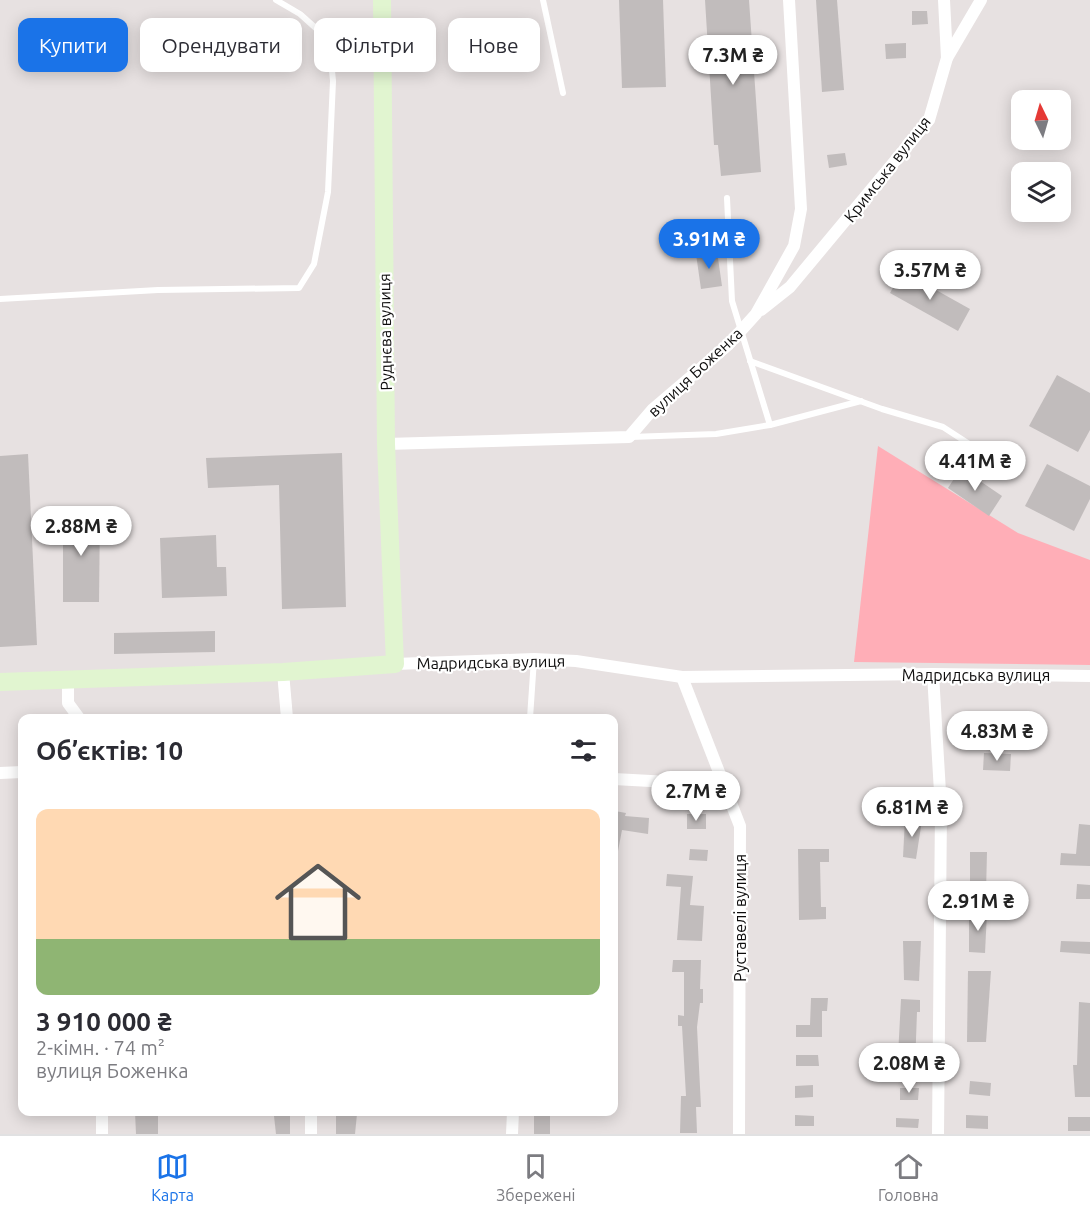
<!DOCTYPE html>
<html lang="uk">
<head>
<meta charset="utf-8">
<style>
	body { margin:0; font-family:Ubuntu,sans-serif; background:#f2f2f3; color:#2b2b33; height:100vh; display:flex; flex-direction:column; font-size:22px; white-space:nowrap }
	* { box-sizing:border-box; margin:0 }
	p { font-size:20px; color:#7c7c81 }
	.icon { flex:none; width:33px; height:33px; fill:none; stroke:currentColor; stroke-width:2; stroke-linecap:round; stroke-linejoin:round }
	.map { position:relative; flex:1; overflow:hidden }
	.drawer { position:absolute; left:18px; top:714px; width:600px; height:402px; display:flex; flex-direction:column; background:#fff; border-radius:12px; box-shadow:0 3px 15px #0003 }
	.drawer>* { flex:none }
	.top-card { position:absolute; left:18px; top:18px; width:600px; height:54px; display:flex; gap:12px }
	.needle { width:39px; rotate:355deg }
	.controls { position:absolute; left:1011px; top:90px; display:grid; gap:12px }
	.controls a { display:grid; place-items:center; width:60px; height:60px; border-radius:12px; background:#fff; box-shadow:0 3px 15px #0003; font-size:30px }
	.price { position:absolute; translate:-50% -51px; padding:0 14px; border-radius:21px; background:#fff; color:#222; font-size:20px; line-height:39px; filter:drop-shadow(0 2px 3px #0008) }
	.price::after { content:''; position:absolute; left:50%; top:36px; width:18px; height:14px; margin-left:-9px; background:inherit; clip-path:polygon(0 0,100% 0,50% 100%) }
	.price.selected { background:#1a73e8; color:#fff }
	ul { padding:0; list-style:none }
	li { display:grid; align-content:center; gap:12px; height:318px; padding:0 18px }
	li+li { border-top:2px solid #e1e1e2 }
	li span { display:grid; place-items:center; height:186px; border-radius:12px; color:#555 }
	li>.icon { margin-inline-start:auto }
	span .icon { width:108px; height:108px; fill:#fffc; stroke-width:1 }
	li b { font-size:26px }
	h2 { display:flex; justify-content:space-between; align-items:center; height:72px; padding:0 18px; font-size:26px }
	.tag { padding:0 21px; border-radius:12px; background:#fff; box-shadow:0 3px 15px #0003; font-size:21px; line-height:54px }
	.tag.selected { background:#1a73e8; color:#fff }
	.tab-bar { display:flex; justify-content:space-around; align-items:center; height:84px; border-top:2px solid #e1e1e2; background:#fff; font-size:16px; color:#7c7c81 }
	.tab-bar a { display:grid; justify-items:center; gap:3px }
	.tab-bar .selected { color:#1a73e8 }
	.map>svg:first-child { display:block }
	.green { fill:#ffaeb7 }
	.building { fill:#c1bcbc }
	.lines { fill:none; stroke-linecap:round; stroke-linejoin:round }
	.lane { stroke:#fff; stroke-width:6 }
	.street { stroke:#fff; stroke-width:12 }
	.secondary { stroke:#e1f5d0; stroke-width:18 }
	.labels { text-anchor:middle; stroke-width:4.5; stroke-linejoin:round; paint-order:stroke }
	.street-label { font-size:16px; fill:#0d0c0c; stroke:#fff }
</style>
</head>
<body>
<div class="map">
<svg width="1090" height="1134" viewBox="0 0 1090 1134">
	<rect width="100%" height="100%" fill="#e7e1e1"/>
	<path class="green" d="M878 446 1018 533 1090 560V665L854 662Z"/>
	<g class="building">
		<path d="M619 0H663L666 87 622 88Z"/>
		<path d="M705 0H749L761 172 721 176 718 145H714Z"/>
		<path d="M816 0H837L844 90 822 92Z"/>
		<path d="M912 11H927L928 24 912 25Z"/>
		<path d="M906 43V58L886 59 885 44Z"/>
		<path d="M845 153 847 165 829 168 827 155Z"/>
		<path d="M717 251 722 286 701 289 696 254Z"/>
		<path d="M902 271 970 309 958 331 890 293Z"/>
		<path d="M1057 375 1090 393V430L1078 452 1029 426Z"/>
		<path d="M342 453 346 607 282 609 279 485 208 488 206 458Z"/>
		<path d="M28 454 37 645 0 647V456Z"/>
		<path d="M1047 464 1090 486V499L1074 531 1025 506Z"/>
		<path d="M961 468 1002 496 989 516 948 488Z"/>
		<path d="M63 512H100L99 602H63Z"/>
		<path d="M216 535 217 567H226L227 596 162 598 160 538Z"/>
		<path d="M215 631V652L114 654V633Z"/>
		<path d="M984 753 1011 754 1010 771 983 770Z"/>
		<path d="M615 811 626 813 625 816 649 818 648 834 622 830 618 851H614Z"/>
		<rect x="687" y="814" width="19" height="15"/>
		<path d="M905 819 922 820 916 859 903 857Z"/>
		<path d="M1079 824 1090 825V866L1060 865 1061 853 1076 854Z"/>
		<path d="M690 849 708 850 707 861 689 860Z"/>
		<path d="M798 849H829V862H820L821 907H826V919L799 920Z"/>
		<path d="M970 852H987L986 893 970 894Z"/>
		<path d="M667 874 693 876 690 905 704 906 702 941 677 940 681 887 666 886Z"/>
		<path d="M1077 884 1090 885V899H1076Z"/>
		<path d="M969 911 987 912 985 953 969 952Z"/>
		<path d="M903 941H921L919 981 904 980Z"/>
		<path d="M1061 941 1090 942V954L1060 952Z"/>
		<path d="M673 960H701L700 989H703V1003H700L697 1027 701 1107H696L697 1133H680L681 1096H686L682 1026H678V1015L684 1016V972H672Z"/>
		<path d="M968 971H991L986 1042H967Z"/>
		<path d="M811 998H828L827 1011H822V1037H796V1025H810Z"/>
		<path d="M901 999 920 1000V1012H917L915 1067 892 1066 893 1056H898Z"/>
		<path d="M1079 1002 1090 1003V1097H1075L1073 1065H1077Z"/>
		<path d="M796 1055H818L819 1066H796Z"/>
		<path d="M970 1081 991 1083 990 1096 969 1094Z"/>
		<path d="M813 1085V1097L795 1098V1086Z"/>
		<path d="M900 1088H919L918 1100H900Z"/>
		<path d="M135 1112H158V1134H136Z"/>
		<rect x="534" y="1112" width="16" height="22"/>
		<path d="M336 1113 357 1114 355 1134H336Z"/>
		<path d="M795 1115 814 1116V1126H795Z"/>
		<path d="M966 1115 988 1116V1129L966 1128Z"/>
		<path d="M274 1116H290V1134H276Z"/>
		<rect x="1068" y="1117" width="22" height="14"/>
		<path d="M896 1118 919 1119 918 1128 896 1127Z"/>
	</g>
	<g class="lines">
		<g class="lane">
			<path d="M543 0 563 93"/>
			<path d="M727 198 732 301 770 425"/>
			<path d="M0 299 158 290 299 288 314 264 328 192 333 81 329 40 300 14 276 0"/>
			<path d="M750 361 882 409 943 427 1000 464"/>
			<path d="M630 437 716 434 770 425 861 401"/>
			<path d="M530 718 534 659"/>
		</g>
		<g class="street">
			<path d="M944 0 947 58"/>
			<path d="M761 310 790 287 929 120 947 58 981 0"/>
			<path d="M386 444 629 437 653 409 728 345 756 314 794 246 801 209 789 0"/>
			<path d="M395 664 534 659 576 661 682 677 933 674 1090 676"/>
			<path d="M283 672 287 718"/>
			<path d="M933 674 941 809 938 1134"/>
			<path d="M682 677 740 826 739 1134"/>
			<path d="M68 679V703L79 718"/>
			<path d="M0 773 22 772"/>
			<path d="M614 779 724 785"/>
			<path d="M102 1134V1112"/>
			<path d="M311 1134V1112"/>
			<path d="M512 1134 513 1112"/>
		</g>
		<path class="secondary" d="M0 682 283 672 395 664 386 444 382 0"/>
	</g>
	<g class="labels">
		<g class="street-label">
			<text transform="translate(887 169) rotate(-52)" y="6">Кримська вулиця</text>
			<text transform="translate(385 332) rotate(-91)" y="6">Руднєва вулиця</text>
			<text transform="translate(695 372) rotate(-43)" y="6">вулиця Боженка</text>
			<text transform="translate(491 662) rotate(-1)" y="6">Мадридська вулиця</text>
			<text x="976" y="681">Мадридська вулиця</text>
			<text transform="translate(740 918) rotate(-90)" y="6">Руставелі вулиця</text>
		</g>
	</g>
</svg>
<div class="controls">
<a><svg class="needle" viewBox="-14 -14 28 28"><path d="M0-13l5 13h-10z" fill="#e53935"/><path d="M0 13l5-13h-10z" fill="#7c7c81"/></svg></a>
<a><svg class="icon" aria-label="layers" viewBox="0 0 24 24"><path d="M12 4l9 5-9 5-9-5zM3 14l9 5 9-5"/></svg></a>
</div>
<b class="price" style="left:733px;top:86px">7.3M ₴</b>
<b class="price selected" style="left:709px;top:270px">3.91M ₴</b>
<b class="price" style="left:930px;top:301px">3.57M ₴</b>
<b class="price" style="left:975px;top:492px">4.41M ₴</b>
<b class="price" style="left:81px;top:557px">2.88M ₴</b>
<b class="price" style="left:997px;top:762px">4.83M ₴</b>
<b class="price" style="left:696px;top:822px">2.7M ₴</b>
<b class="price" style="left:912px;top:838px">6.81M ₴</b>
<b class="price" style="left:978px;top:932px">2.91M ₴</b>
<b class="price" style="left:909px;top:1094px">2.08M ₴</b>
<div class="top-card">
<a class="tag selected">Купити</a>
<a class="tag">Орендувати</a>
<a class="tag">Фільтри</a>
<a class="tag">Нове</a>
</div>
<section class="drawer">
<h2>Об’єктів: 10<svg class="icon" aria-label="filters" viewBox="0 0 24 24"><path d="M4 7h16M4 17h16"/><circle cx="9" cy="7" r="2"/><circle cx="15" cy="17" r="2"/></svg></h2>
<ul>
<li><span style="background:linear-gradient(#ffd9b3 70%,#8fb573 0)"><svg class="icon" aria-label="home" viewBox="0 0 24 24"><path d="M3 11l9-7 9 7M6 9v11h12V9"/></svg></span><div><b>3 910 000 ₴</b><p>2-кімн. · 74 m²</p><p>вулиця Боженка</p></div></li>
</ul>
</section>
</div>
<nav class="tab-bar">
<a class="selected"><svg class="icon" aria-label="map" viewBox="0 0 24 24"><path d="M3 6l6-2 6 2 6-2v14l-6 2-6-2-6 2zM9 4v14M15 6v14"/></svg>Карта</a>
<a><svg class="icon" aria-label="saved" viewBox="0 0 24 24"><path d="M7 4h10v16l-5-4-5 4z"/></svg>Збережені</a>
<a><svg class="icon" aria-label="home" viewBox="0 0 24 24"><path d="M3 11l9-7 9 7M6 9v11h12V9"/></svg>Головна</a>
</nav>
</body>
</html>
